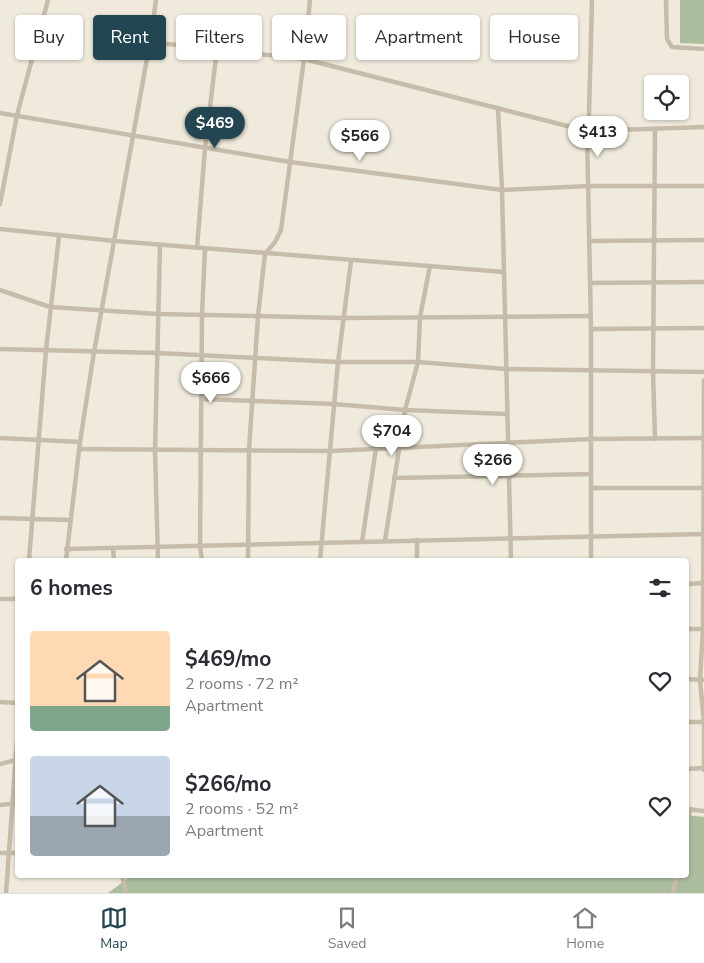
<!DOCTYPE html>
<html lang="en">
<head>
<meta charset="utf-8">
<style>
	body { margin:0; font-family:"Nunito Sans",sans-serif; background:#f2f2f3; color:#2b2b33; height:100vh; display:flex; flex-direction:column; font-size:19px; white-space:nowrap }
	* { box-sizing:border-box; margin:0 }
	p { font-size:16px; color:#7c7c81 }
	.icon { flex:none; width:28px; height:28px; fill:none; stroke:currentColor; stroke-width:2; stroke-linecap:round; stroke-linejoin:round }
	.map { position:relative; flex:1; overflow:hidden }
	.details { position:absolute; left:15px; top:558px; width:674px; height:320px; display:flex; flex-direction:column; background:#fff; border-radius:5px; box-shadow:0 1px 4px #0004 }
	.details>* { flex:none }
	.top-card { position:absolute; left:15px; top:15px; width:675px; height:45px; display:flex; gap:10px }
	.buttons { position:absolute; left:644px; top:75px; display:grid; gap:10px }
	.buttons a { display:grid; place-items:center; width:45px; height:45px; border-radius:5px; background:#fff; box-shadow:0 1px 4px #0004; font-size:25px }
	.price { position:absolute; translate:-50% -42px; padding:0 11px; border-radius:18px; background:#fff; color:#222; font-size:16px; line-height:32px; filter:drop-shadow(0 1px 2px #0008) }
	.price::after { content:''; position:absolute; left:50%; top:30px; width:15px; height:11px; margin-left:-8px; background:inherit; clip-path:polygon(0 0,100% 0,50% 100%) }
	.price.current { background:#224551; color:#fff }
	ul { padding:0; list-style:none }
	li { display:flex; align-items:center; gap:15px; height:125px; padding:0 15px }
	li span { display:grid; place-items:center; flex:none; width:140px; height:100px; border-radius:5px; color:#555 }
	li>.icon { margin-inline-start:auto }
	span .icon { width:60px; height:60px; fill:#fffc; stroke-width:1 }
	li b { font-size:21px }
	h2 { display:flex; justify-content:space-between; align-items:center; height:60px; padding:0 15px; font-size:21px }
	.tag { padding:0 18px; border-radius:5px; background:#fff; box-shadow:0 1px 4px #0004; font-size:18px; line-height:45px }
	.tag.current { background:#224551; color:#fff }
	.tab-bar { display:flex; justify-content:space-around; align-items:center; height:70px; border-top:1px solid #e1e1e2; background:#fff; font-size:14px; color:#7c7c81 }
	.tab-bar a { display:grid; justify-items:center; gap:2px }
	.tab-bar .current { color:#224551 }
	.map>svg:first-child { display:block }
	.green { fill:#acbd9d }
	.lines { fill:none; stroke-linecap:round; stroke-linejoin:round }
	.street { stroke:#c6bca9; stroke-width:4.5 }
</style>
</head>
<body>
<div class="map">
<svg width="704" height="893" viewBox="0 0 704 893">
	<rect width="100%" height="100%" fill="#efeadc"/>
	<g class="green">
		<path d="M680 0H704V44L680 43Z"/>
		<path d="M686 815 704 817V893H108L132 875H686Z"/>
	</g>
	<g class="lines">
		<g class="street">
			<path d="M156 0 150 42 304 59 587 131 704 127"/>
			<path d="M666 0 667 39 672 47 704 49"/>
			<path d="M498 108 502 190 511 560"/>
			<path d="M0 113 290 162 502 190 589 186H704"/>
			<path d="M589 114 592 0"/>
			<path d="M587 131 591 329V560"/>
			<path d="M0 204 17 115 48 0"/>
			<path d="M0 229 115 241 504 272"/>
			<path d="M589 241 704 240"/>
			<path d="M197 248 205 148 217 49"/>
			<path d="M590 283 704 282"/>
			<path d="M0 290 50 307 158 314 343 318 591 316"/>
			<path d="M591 329 704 328"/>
			<path d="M0 349 158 353 338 362H418L506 369 704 372"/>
			<path d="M704 380 703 629 700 680 704 722V770"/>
			<path d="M201 399 334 404 405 410 507 414"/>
			<path d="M0 438 80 442"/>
			<path d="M655 439 653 372 655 129"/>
			<path d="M79 449 330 451 591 439 704 438"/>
			<path d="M394 478 591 474"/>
			<path d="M591 488H704"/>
			<path d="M0 518 70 520"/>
			<path d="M417 540V560"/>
			<path d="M385 541 405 410 418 362 420 317 430 266"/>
			<path d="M362 542 376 448"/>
			<path d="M113 548 114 560"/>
			<path d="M66 549 704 534"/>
			<path d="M29 560 46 350 59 236"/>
			<path d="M66 560 80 442 94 352 150 42"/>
			<path d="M158 560 155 450 160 245"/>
			<path d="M202 560 200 546 202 315 205 249"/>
			<path d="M248 560 249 450 258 316 265 254 275 242 281 230 304 59 310 0"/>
			<path d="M320 560 338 362 351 261"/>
			<path d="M686 584 704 583"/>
			<path d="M0 599H18"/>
			<path d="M686 629H704"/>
			<path d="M686 679 704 680"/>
			<path d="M0 702 18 703"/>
			<path d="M686 722H704"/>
			<path d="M0 764 16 760"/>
			<path d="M686 769 704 768"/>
			<path d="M0 805 18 803"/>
			<path d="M686 809 704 811"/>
			<path d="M686 822 691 809"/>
			<path d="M0 853H18"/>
			<path d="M122 875 126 893"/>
			<path d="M6 893 18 727"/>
			<path d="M673 893 677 875"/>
		</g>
	</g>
</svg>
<div class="buttons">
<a><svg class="icon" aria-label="locate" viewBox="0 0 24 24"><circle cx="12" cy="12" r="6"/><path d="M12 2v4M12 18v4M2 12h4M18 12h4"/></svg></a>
</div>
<b class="price current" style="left:215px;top:149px">$469</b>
<b class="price" style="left:598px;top:158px">$413</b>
<b class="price" style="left:360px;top:162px">$566</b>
<b class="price" style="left:211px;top:404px">$666</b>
<b class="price" style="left:392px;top:457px">$704</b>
<b class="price" style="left:493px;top:486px">$266</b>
<div class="top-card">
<a class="tag">Buy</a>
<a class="tag current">Rent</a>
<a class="tag">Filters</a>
<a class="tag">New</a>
<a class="tag">Apartment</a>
<a class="tag">House</a>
</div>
<section class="details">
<h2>6 homes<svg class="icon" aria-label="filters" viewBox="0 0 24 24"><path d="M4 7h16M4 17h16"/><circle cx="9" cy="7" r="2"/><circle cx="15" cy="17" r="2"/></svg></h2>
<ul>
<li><span style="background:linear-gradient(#ffd9b3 75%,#7fa58c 0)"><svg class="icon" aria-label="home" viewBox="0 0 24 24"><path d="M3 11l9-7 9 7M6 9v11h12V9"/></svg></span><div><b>$469/mo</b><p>2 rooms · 72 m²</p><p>Apartment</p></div><svg class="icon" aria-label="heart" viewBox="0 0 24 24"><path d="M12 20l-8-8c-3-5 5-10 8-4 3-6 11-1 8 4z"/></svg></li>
<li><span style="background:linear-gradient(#c9d6e8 60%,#9aa5b1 0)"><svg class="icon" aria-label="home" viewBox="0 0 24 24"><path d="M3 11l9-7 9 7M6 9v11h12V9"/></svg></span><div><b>$266/mo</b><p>2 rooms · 52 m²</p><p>Apartment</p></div><svg class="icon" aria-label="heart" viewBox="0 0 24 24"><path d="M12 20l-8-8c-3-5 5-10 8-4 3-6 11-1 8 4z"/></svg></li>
</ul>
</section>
</div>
<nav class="tab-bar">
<a class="current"><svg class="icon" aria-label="map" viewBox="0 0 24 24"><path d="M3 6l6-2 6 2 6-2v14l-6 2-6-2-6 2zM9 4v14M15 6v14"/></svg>Map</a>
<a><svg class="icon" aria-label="saved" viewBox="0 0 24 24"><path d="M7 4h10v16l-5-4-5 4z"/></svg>Saved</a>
<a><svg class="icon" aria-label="home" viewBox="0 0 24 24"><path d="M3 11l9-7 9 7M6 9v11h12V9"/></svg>Home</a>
</nav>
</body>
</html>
